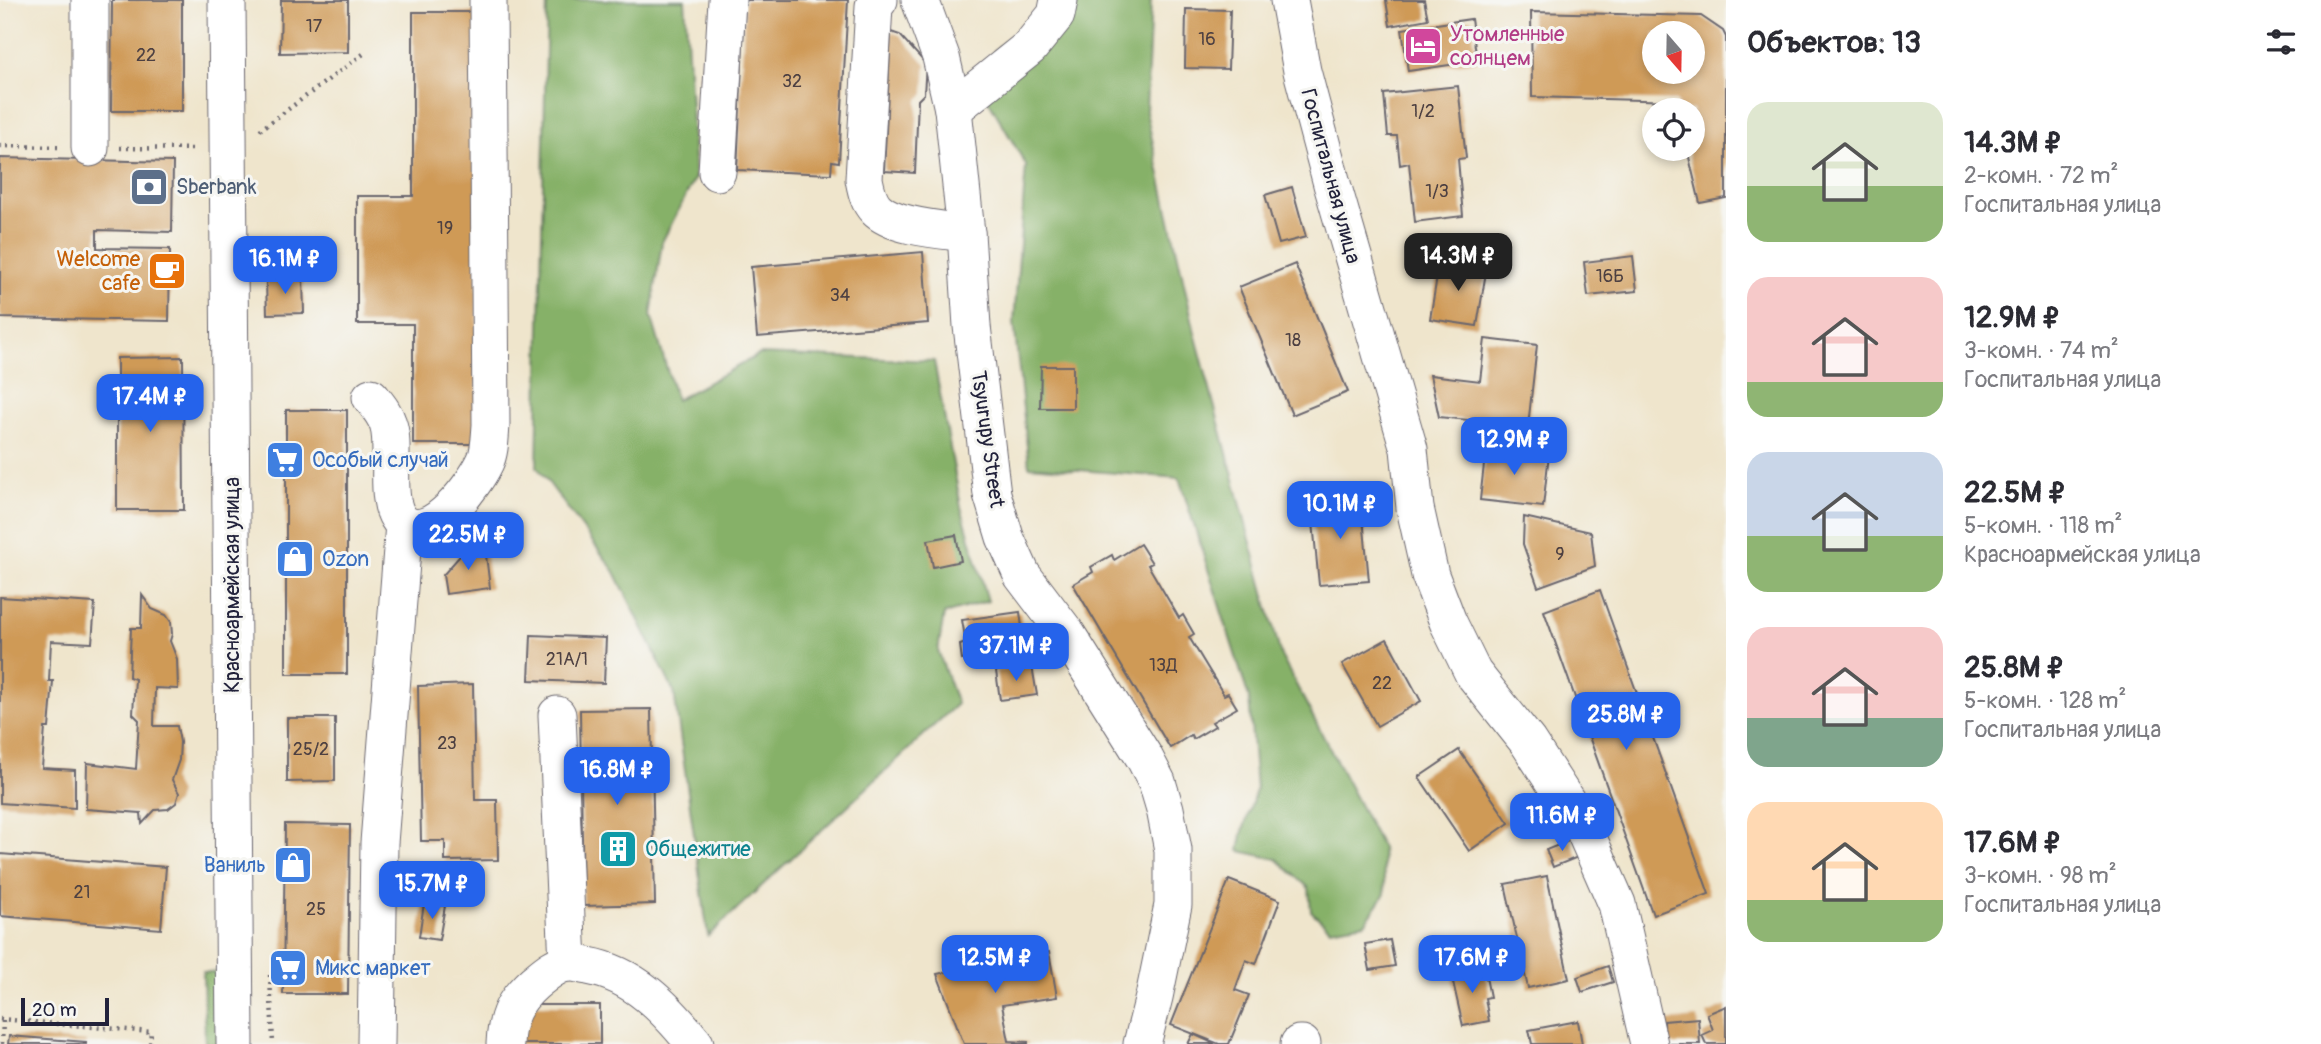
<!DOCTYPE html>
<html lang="ru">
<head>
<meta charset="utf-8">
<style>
	body { margin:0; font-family:Pangolin,sans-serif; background:#f7f7f7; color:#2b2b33; height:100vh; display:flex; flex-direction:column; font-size:26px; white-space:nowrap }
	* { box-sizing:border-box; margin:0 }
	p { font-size:23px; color:#7c7c81 }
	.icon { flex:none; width:38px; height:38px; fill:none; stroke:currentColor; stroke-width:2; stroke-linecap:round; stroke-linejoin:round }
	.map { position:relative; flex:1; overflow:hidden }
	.side { display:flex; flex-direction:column; background:#fff; width:595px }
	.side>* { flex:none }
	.needle { width:46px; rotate:160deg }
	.fabs { position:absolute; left:1642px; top:21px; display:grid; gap:14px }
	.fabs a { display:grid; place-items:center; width:63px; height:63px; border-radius:50%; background:#fff; box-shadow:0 4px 10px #0003; font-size:35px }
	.scale { position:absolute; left:21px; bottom:18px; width:88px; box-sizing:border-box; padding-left:7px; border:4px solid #22223b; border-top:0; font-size:19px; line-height:24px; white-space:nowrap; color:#22223b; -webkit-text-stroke:5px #f6f6f2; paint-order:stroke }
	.price { position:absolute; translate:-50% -60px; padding:0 16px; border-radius:14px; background:#2563eb; color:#fff; font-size:23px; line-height:46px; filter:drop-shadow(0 2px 4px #0008) }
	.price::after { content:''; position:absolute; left:50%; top:42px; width:21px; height:16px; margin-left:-10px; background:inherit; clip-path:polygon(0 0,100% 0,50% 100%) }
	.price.on { background:#222; color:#fff }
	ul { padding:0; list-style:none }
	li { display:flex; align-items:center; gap:21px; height:175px; padding:0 21px }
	li span { display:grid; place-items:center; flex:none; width:196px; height:140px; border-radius:21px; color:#555 }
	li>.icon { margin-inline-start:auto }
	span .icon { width:84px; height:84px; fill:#fffc; stroke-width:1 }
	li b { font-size:30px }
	h2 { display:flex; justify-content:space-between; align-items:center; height:84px; padding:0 21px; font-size:30px }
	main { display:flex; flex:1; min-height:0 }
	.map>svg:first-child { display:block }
	.forest { fill:#86b168; stroke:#546a52; stroke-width:2 }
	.building { fill:#cf9a56; fill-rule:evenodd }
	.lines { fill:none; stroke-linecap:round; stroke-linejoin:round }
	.minor-casing { stroke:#6a666e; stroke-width:39 }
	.path { stroke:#6a666e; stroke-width:4.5; stroke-dasharray:2 5; stroke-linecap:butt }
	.minor { stroke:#fff; stroke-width:37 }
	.labels { text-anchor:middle; stroke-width:6; stroke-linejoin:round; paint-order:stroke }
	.number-label { font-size:18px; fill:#4d4042 }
	.hotel-label { font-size:21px; fill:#b23c85; stroke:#f6f6f2; text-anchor:start }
	.street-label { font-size:21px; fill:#22223b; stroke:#f6f6f2 }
	.service-label { font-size:21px; fill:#4e5e75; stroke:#f6f6f2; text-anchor:start }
	.food-label { font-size:21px; fill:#c56008; stroke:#f6f6f2; text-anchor:end }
	.shop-label { font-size:21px; fill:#366cbe; stroke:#f6f6f2; text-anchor:start }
	.culture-label { font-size:21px; fill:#0d838f; stroke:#f6f6f2; text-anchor:start }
</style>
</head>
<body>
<main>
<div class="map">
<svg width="1726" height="1044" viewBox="0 0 1726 1044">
	<rect width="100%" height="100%" fill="#f6f6f2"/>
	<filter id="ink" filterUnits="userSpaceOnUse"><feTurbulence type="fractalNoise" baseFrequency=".0143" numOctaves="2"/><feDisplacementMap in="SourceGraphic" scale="14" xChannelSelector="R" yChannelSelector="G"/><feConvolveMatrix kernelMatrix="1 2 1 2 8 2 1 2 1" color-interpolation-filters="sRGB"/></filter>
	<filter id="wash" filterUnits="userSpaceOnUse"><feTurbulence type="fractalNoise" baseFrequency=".00686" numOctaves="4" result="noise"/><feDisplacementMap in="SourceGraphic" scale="28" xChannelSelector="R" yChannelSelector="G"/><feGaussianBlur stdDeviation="1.57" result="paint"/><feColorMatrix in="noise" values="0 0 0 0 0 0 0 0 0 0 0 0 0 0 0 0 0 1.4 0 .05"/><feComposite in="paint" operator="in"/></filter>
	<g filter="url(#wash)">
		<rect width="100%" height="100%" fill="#efe5cc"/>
		<g class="forest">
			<path d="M547 0H685L695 178 662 242 651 315 676 400 760 354 934 361 961 507 988 601 944 614 938 651 957 704 708 936 674 692 615 572 537 467Z"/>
			<path d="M1056 0H1151L1146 112 1195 333 1281 656 1382 848 1385 894 1365 923 1330 929 1311 911 1309 888 1277 859 1239 851 1242 834 1256 790 1249 698 1179 478 1029 466 1014 322 1026 165 986 96 995 50Z"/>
			<path d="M203 972 235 973V1044H205Z"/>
		</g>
		<g id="blocks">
			<g class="building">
				<path d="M112 0H182V111H111Z"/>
				<path d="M281 0H348V52L280 53Z"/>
				<path d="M745 0H848L839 162 832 161 831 174 737 170Z"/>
				<path d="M1386 0H1424L1428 19 1390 26Z"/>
				<path d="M1186 9 1230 10 1228 69 1185 68Z"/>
				<path d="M413 12H478L477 444H413V324H357V196H413Z"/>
				<path d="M1531 12 1701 16 1723 31 1726 37V198L1700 203 1687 149H1692V110H1679L1677 101 1532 97ZM1654 33H1692V72H1654Z"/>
				<path d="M1471 19 1477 61 1408 71 1402 29Z"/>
				<path d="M891 32 900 35 926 64 924 94 918 100 915 173 884 171Z"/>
				<path d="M1458 86 1466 158 1458 159 1463 216 1415 222 1409 163 1400 165 1397 136H1388L1384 94Z"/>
				<path d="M0 158 173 162 172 232 97 230V248L170 249 169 321 0 318Z"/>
				<path d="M1292 187 1306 237 1279 244 1265 195Z"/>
				<path d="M923 252 928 323 757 337 751 267Z"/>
				<path d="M1633 256 1637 291 1588 296 1584 262Z"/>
				<path d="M1440 259 1487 266 1477 326 1430 319Z"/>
				<path d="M1295 264 1348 392 1292 415 1239 287Z"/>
				<path d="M303 279 304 313 267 314 266 280Z"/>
				<path d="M1485 339 1537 345 1528 426 1439 417 1430 375 1480 381Z"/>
				<path d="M183 357 184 510H117V358Z"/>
				<path d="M1041 366H1073V408H1040Z"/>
				<rect x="286" y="410" width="61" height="264"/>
				<path d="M1486 447 1549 454 1543 507 1480 500Z"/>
				<path d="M1361 496 1369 581 1319 585 1311 501Z"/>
				<path d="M1524 517 1591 532 1595 566 1538 587 1523 544Z"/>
				<path d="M956 535 961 561 933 567 928 540Z"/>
				<path d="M1140 544 1152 563 1148 565 1179 618 1183 615 1194 634 1189 637 1224 695 1228 693 1237 708 1212 722 1215 726 1193 739 1191 735 1170 748 1073 584 1093 572 1091 567 1112 555 1114 560Z"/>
				<path d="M485 547 490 588 446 594 443 575 466 549Z"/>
				<path d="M1600 590 1709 894 1653 915 1544 611Z"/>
				<path d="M142 595 152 609 166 615 171 622 172 634 170 641 177 659 178 689 155 688 154 726H177L180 742 179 760 172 780 179 793 176 803 168 809 155 810 142 824 141 813 86 809 87 763 136 769 139 720 133 714 135 679 129 677 131 628H141Z"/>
				<path d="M0 597 95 603 92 643 51 641 49 681H53L49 728H45L42 768 75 770V808L0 803Z"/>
				<path d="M1020 612 1025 650 962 660 960 645 966 643 962 620Z"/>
				<path d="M531 635 606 638 604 683 529 680Z"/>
				<path d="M1387 639 1421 701 1377 726 1342 664Z"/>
				<path d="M1032 666 1037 695 1000 700 996 671Z"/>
				<path d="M473 684 475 800H497L498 860 445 861V841H421L418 686Z"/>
				<path d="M651 709 655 904 583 906 580 710Z"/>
				<path d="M287 718H335V781L287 782Z"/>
				<path d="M1459 750 1509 823 1469 851 1419 777Z"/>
				<path d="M285 824 350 825 348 994H283Z"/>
				<path d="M1571 840 1578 857 1553 867 1546 850Z"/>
				<path d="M0 854 166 867 161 929 0 916Z"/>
				<path d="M1547 876 1569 979 1528 988 1505 884Z"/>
				<path d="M1229 880 1280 900 1256 964 1246 960 1235 990 1249 995 1229 1044H1219L1171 1025Z"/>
				<path d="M424 903 445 906 439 940 419 937Z"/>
				<path d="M1390 940 1395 966 1370 970 1365 944Z"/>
				<path d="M1049 952 1057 997 1002 1005 1009 1041 1028 1042V1044H964L937 974Z"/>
				<path d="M1608 966 1613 982 1582 992 1577 977Z"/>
				<path d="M1484 967 1490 997 1485 998 1489 1021 1463 1026 1451 973Z"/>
				<rect x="520" y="1005" width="80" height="39"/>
				<path d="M1726 1006V1044H1706L1702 1035 1713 1030 1707 1014Z"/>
				<path d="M1698 1018 1700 1044H1665L1664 1021Z"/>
				<path d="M1578 1021 1582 1044H1532L1529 1030Z"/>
				<path d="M1193 1034 1215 1044H1188Z"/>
				<path d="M9 1036 86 1042V1044H8Z"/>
			</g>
		</g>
	</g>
	<g filter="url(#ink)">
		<use href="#blocks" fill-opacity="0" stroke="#6a666e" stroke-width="2"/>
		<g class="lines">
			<defs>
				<g id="minor">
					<path d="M227 0 235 1044"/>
					<path d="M879 0 874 6 864 179C866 189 868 201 876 209 893 227 943 230 966 233"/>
					<path d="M920 0 941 57 953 109 966 233 972 326 992 494 1005 537 1022 575 1066 633 1144 757 1157 782 1165 809 1173 850V905L1154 997 1142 1044"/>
					<path d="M1289 0 1302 71 1332 184 1409 449 1415 508 1430 575 1448 622 1473 673 1528 742 1583 827 1617 904 1649 1044"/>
					<path d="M953 109 1030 47 1056 15 1059 0"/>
					<path d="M90 148V0"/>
					<path d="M717 172 727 0"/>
					<path d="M371 397C378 406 385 414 388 424 397 449 381 504 403 523 432 545 475 483 485 462 490 452 490 437 491 425L488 0"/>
					<path d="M557 715 568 963"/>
					<path d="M376 1044 379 843 404 524"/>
					<path d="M505 1044C506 1017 514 1001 534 983 544 975 553 966 566 963 573 962 581 965 588 966 634 974 666 1008 695 1044"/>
					<path d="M1299 1044H1302"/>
				</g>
			</defs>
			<use href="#minor" class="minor-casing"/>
			<g class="path">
				<path d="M260 130 366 52"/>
				<path d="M0 146 59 147"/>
				<path d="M120 148 195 149"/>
				<path d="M270 975 273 1044"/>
				<path d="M0 1019 151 1032 150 1044"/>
				<path d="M2 1044 3 1020"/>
			</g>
			<use href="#minor" class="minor"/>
		</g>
	</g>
	<defs>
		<symbol id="hotel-square" viewBox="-11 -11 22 22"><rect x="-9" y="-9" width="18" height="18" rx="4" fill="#d1479c" stroke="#f6f6f2"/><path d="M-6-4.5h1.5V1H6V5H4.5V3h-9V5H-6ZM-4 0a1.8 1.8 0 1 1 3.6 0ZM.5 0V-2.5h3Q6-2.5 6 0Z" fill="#fff"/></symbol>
		<symbol id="bank-square" viewBox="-11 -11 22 22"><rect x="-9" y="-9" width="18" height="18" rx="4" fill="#5c6f8a" stroke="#f6f6f2"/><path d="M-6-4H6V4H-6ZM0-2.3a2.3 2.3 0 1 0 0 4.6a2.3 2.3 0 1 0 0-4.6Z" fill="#fff"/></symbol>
		<symbol id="cafe-square" viewBox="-11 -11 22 22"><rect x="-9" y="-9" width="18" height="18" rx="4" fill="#e8710a" stroke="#f6f6f2"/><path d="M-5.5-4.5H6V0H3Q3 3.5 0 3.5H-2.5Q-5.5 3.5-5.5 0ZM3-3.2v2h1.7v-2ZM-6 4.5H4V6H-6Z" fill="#fff"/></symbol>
		<symbol id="supermarket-square" viewBox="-11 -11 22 22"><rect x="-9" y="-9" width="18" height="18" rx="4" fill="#3f7fe0" stroke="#f6f6f2"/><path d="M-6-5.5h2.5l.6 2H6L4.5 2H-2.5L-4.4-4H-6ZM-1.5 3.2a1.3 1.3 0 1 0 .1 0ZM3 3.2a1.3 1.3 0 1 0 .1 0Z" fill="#fff"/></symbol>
		<symbol id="shop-square" viewBox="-11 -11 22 22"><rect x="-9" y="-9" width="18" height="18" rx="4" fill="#3f7fe0" stroke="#f6f6f2"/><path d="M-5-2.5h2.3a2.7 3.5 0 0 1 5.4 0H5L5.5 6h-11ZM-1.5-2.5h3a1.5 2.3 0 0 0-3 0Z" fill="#fff"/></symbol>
		<symbol id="building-square" viewBox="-11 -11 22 22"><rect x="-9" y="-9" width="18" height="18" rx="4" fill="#0f9aa8" stroke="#f6f6f2"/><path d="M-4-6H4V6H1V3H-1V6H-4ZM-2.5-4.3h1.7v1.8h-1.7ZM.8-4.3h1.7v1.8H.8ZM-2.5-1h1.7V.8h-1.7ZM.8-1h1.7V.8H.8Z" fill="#fff"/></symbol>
	</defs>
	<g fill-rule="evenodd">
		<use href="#hotel-square" x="1401" y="24" width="44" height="44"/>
		<use href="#bank-square" x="127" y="165" width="44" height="44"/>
		<use href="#cafe-square" x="145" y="249" width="44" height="44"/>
		<use href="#supermarket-square" x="263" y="438" width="44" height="44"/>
		<use href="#shop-square" x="273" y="537" width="44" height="44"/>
		<use href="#building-square" x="596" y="827" width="44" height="44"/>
		<use href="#shop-square" x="271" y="843" width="44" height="44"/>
		<use href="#supermarket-square" x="266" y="946" width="44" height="44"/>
	</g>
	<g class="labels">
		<g class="number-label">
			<text x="314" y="32">17</text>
			<text x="1207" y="45">16</text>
			<text x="146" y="61">22</text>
			<text x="792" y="87">32</text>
			<text x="1423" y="117">1/2</text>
			<text x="1437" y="197">1/3</text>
			<text x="445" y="234">19</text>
			<text x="1610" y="282">16Б</text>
			<text x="840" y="301">34</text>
			<text x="1293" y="346">18</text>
			<text x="1560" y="560">9</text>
			<text x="567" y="665">21А/1</text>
			<text x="1163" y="671">13Д</text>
			<text x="1382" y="689">22</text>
			<text x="447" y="749">23</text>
			<text x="311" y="755">25/2</text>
			<text x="82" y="898">21</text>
			<text x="316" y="915">25</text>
		</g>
		<g class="hotel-label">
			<text x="1450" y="41">Утомленные<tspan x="1450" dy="24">солнцем</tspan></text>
		</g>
		<g class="street-label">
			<text transform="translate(1331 176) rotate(75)" y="7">Госпитальная улица</text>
			<text transform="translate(988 439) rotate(82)" y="7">Tsyurupy Street</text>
			<text transform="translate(232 585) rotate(-90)" y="7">Красноармейская улица</text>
		</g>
		<g class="service-label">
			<text x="176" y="194">Sberbank</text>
		</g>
		<g class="food-label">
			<text x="140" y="266">Welcome<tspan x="140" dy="24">cafe</tspan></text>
		</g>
		<g class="shop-label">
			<text x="312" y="467">Особый случай</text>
			<text x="322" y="566">Ozon</text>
			<text x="266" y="872" text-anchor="end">Ваниль</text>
			<text x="315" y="975">Микс маркет</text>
		</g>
		<g class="culture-label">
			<text x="645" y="856">Общежитие</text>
		</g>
	</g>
</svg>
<div class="fabs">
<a><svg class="needle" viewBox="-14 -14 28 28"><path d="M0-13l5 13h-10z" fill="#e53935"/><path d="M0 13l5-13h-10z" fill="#7c7c81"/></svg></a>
<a><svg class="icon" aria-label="locate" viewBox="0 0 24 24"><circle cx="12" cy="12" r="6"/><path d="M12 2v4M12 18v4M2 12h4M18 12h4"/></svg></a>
</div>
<div class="scale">20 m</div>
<b class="price on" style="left:1458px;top:293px">14.3M ₽</b>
<b class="price" style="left:285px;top:296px">16.1M ₽</b>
<b class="price" style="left:150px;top:434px">17.4M ₽</b>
<b class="price" style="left:1514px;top:477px">12.9M ₽</b>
<b class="price" style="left:1340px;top:541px">10.1M ₽</b>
<b class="price" style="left:468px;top:572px">22.5M ₽</b>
<b class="price" style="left:1016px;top:683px">37.1M ₽</b>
<b class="price" style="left:1626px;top:752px">25.8M ₽</b>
<b class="price" style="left:617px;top:807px">16.8M ₽</b>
<b class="price" style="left:1562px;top:853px">11.6M ₽</b>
<b class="price" style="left:432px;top:921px">15.7M ₽</b>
<b class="price" style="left:995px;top:995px">12.5M ₽</b>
<b class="price" style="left:1472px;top:995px">17.6M ₽</b>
</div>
<section class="side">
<h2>Объектов: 13<svg class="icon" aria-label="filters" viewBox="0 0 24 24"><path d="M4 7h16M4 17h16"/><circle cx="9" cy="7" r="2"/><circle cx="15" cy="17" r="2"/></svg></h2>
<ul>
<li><span style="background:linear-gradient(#dfe7d0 60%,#8fb573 0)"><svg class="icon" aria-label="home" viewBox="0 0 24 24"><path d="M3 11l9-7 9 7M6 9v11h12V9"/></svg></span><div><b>14.3M ₽</b><p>2-комн. · 72 m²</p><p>Госпитальная улица</p></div></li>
<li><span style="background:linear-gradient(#f6c9c9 75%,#8fb573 0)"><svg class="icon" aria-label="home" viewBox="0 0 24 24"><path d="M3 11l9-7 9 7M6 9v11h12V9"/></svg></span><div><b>12.9M ₽</b><p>3-комн. · 74 m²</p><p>Госпитальная улица</p></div></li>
<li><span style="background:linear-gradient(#c9d6e8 60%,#8fb573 0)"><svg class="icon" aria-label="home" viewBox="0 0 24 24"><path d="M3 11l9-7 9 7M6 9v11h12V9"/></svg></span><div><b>22.5M ₽</b><p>5-комн. · 118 m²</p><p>Красноармейская улица</p></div></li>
<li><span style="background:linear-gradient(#f6c9c9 65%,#7fa58c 0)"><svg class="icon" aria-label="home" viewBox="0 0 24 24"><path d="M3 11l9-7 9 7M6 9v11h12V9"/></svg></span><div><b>25.8M ₽</b><p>5-комн. · 128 m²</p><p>Госпитальная улица</p></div></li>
<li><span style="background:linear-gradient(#ffd9b3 70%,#8fb573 0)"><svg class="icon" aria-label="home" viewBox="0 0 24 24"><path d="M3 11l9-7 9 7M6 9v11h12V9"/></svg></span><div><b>17.6M ₽</b><p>3-комн. · 98 m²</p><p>Госпитальная улица</p></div></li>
</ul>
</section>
</main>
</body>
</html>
